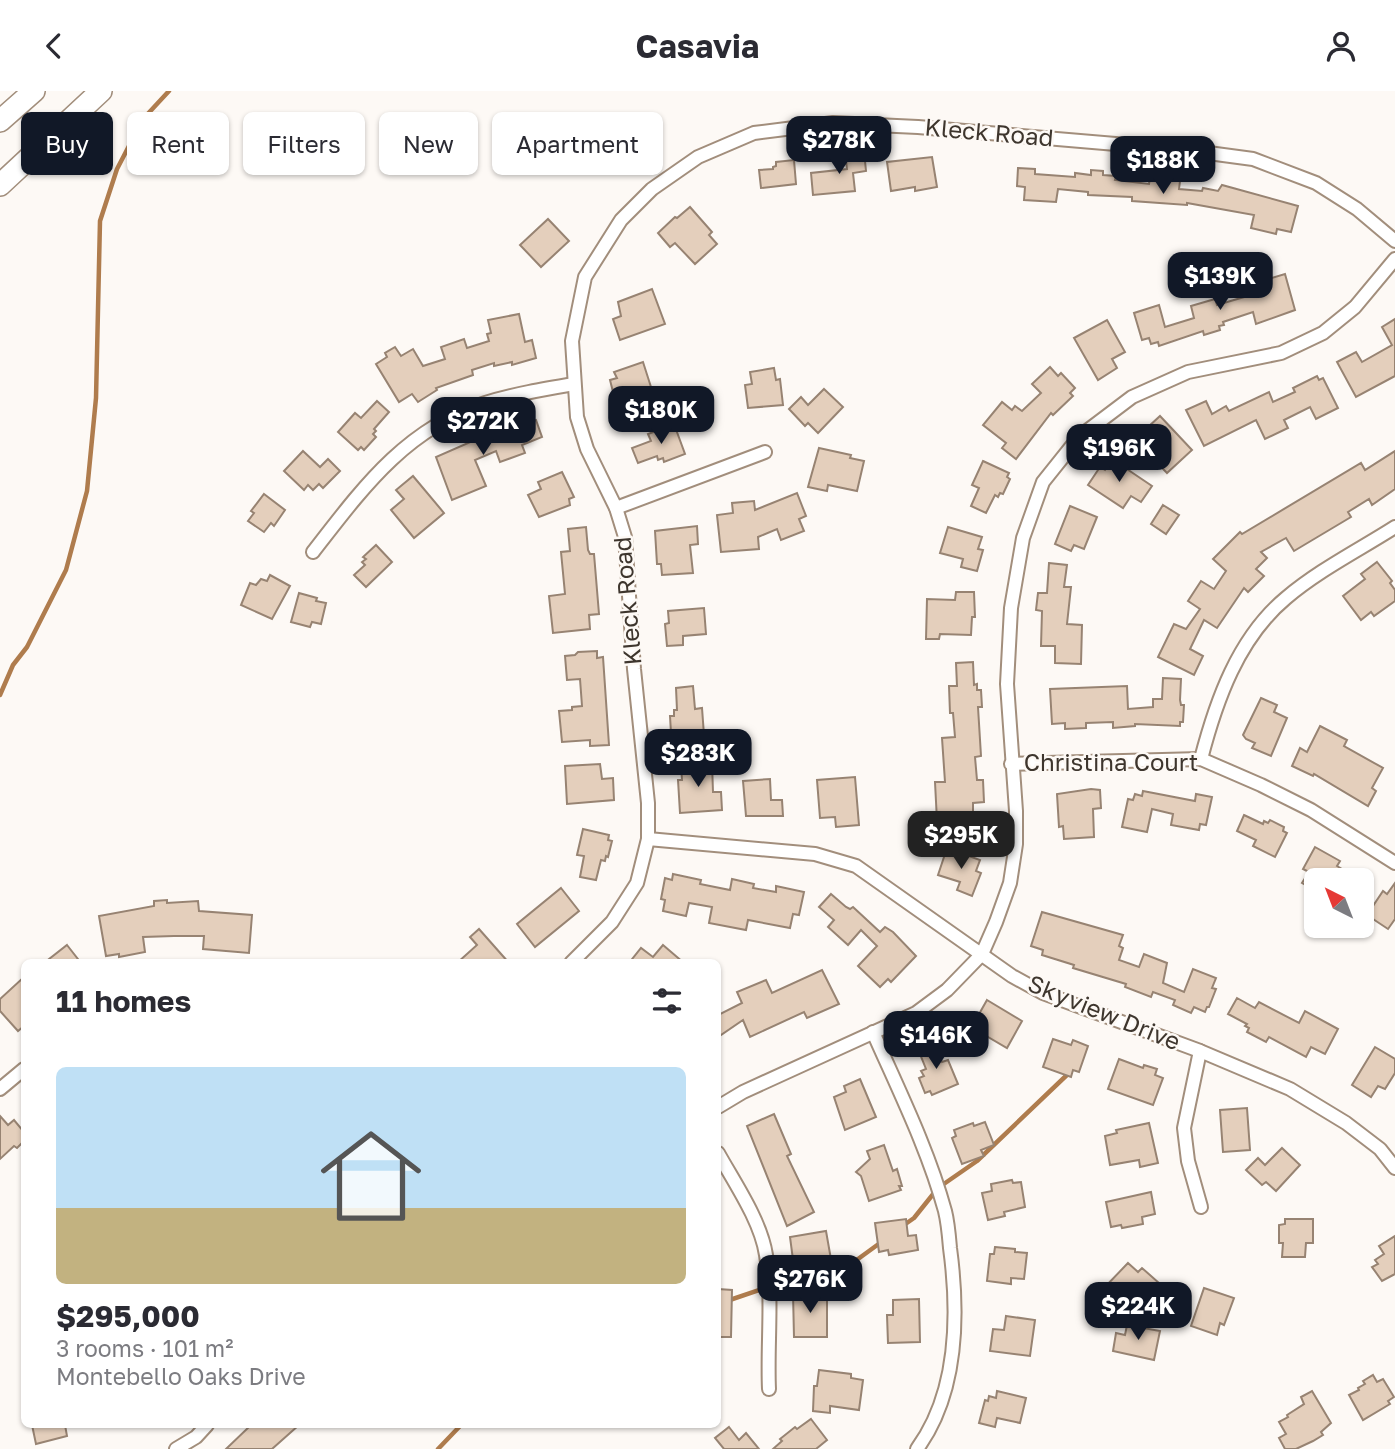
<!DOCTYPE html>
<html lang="en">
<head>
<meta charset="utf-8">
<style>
	body { margin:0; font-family:"Golos Text",sans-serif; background:#f2f2f3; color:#2b2b33; height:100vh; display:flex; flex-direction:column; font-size:26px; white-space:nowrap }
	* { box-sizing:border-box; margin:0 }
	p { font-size:23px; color:#7c7c81 }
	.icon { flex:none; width:38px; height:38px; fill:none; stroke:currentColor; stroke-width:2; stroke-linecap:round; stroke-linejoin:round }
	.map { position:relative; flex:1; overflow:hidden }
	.panel { position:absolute; left:21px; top:868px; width:700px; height:469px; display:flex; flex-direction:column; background:#fff; border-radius:10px; box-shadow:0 2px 5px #0004 }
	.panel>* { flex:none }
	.guide { position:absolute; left:21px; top:21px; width:700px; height:63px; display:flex; gap:14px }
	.needle { width:46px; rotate:318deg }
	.fabs { position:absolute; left:1304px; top:777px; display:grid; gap:14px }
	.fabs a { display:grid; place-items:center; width:70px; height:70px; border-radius:10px; background:#fff; box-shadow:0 2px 5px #0004; font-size:35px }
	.price { position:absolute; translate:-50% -60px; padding:0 16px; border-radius:14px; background:#111827; color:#fff; font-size:23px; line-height:46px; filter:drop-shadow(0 2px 4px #0008) }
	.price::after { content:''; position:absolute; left:50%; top:42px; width:21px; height:16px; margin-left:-10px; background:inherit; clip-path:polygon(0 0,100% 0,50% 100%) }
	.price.selected { background:#222; color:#fff }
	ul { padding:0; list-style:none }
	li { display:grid; align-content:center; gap:14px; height:371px; padding:0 35px }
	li+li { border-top:2px solid #e1e1e2 }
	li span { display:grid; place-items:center; height:217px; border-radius:10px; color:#555 }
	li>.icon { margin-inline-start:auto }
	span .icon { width:126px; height:126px; fill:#fffc; stroke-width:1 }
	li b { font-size:30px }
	h2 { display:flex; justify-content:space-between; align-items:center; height:84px; padding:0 35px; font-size:30px }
	.chip { padding:0 24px; border-radius:10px; background:#fff; box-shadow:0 2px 5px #0004; font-size:24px; line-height:63px }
	.chip.selected { background:#111827; color:#fff }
	header { display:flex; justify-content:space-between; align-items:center; height:91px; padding:0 35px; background:#fff; font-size:32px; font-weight:700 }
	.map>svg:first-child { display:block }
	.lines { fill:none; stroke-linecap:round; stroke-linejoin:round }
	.stream { stroke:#af7c4d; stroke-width:4.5 }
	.building { fill:#e4cfbc; stroke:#978372; stroke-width:2 }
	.minor-casing { stroke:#a28e7c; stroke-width:16 }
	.trunk-casing { stroke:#a28e7c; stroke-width:24 }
	.minor { stroke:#fff; stroke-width:12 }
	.trunk { stroke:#fff; stroke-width:21 }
	.labels { text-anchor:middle; stroke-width:5; stroke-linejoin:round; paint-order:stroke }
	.street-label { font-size:24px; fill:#3e362e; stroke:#fdf9f5 }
</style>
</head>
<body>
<header><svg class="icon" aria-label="back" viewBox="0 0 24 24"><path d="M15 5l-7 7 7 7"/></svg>Casavia<svg class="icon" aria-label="person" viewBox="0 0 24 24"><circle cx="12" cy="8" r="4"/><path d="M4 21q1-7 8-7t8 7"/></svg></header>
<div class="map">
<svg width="1395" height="1358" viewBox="0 0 1395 1358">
	<rect width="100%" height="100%" fill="#fdf9f5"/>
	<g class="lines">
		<g class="stream">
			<path d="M0 604 13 574 27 556 66 479 87 400 96 307 100 130 117 78 143 28 169 0"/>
			<path d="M904 1134 914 1127 938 1097 977 1070 1069 982"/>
			<path d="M718 1213 809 1182 847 1176 880 1152"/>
			<path d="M438 1358 461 1334"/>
		</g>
	</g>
	<g class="building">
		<path d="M864 60 866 80 853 82 855 100 813 104 811 82 847 78 845 62Z"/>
		<path d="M932 66 937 96 915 100V96L891 100 887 71Z"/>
		<path d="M794 69 796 93 761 97 759 79 773 78V76L776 75V71Z"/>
		<path d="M1018 77 1035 78V83L1075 86V82L1091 84V79L1103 80V84L1116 85 1115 89 1149 93 1150 87 1180 90 1179 98 1202 100 1203 97 1218 100 1222 94 1298 115 1291 141 1277 138 1276 143 1251 137 1254 124 1187 112V114L1132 110V106L1088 104V101L1058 98 1056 111 1024 109 1025 96 1017 95Z"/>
		<path d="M690 116 712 141 709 144 717 153 695 173 675 152 670 156 658 142 675 126 677 127Z"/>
		<path d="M548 128 569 150 541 176 520 154Z"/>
		<path d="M1285 183 1295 219 1256 233 1253 221 1223 231 1224 234 1219 235 1220 239 1204 244 1203 240 1159 255 1158 251 1151 253 1149 247 1142 249 1134 222 1159 214 1165 236 1194 227 1191 215 1215 208 1217 214 1251 204 1248 194Z"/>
		<path d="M652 198 665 233 620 249 613 228 621 225 618 211Z"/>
		<path d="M519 223 525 251 532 249 536 267 512 274V271L494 275V272L472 279 473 284 436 297 437 299 418 311 412 303 399 311 376 273 387 266 385 262 395 256 401 265 413 258 423 275 445 268 441 256 464 248 467 257 489 250 487 243 491 242 488 229Z"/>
		<path d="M1395 228V285L1356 306 1337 271 1356 261 1362 271 1392 254 1382 236Z"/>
		<path d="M1107 229 1125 261 1112 268 1117 277 1098 289 1074 247Z"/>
		<path d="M643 271 651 296 630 303 633 312 617 317 610 289 617 287 614 281Z"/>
		<path d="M1050 276 1058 285 1061 282 1075 297 1070 302 1073 305 1053 324 1051 322 1016 368 1002 357 1006 352 983 334 1002 311 1012 319 1015 315 1022 320 1041 302 1032 293Z"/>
		<path d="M774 277 776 289 780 288 783 314 748 317 745 294 752 293 750 281Z"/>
		<path d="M1317 285 1319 289 1323 287 1338 317 1316 328 1310 316 1284 329 1288 337 1265 348 1256 329 1204 355 1186 319 1206 310 1212 323 1226 315 1229 320 1269 301 1273 311 1295 301 1293 297Z"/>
		<path d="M824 298 843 316 818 342 808 332 805 335 789 318 801 306 808 314Z"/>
		<path d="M377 310 389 321 374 338 376 340 373 343 376 346 364 359 361 356 358 359 338 341 355 322 361 327Z"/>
		<path d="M1160 325 1192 359 1167 382 1147 361 1142 365 1130 352 1147 335 1148 336Z"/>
		<path d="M536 329 542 346 522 354 525 362 500 371 496 360 475 369 486 395 452 409 436 366 509 334V337L515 334 516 337Z"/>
		<path d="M674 333 685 363 664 371 663 367 658 369 657 365 638 372 632 357 651 350 648 343Z"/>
		<path d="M819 357 851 364 850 367 864 370 857 400 828 394 827 400 808 396Z"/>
		<path d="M303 360 320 376 328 368 340 380 323 397 319 393 313 399 308 394 304 399 284 380Z"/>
		<path d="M1395 360V398L1372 414 1369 408 1348 421 1351 426 1294 460 1286 447 1261 461 1267 467 1256 478 1264 485 1248 501 1244 497 1217 537 1204 529 1190 558 1203 565 1194 584 1158 566 1174 533 1186 538 1200 518 1188 510 1201 490 1214 498 1226 480 1213 468 1240 441 1242 443 1361 372 1365 379Z"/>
		<path d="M1112 368 1152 395 1141 411 1131 405 1123 417 1088 394 1100 376 1105 379Z"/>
		<path d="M983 370 1009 382 1007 386 1010 388 1003 403 1000 402 998 406 995 404 986 422 971 415 979 397 972 394Z"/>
		<path d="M562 381 574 406 569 408 570 414 539 426 528 404 541 398 538 391Z"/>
		<path d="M413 385 444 422 414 447 391 419 404 408 396 399Z"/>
		<path d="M797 402 806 425 799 428 804 440 781 449 777 438 758 446 759 458 721 461 717 424 733 422 732 412 754 410 755 419Z"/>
		<path d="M264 403 285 419 274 435 271 432 264 441 248 430 254 422 251 420Z"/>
		<path d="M1163 414 1179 424 1166 443 1151 433Z"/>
		<path d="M1070 415 1097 426 1084 458 1074 454 1071 460 1055 453Z"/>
		<path d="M697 435 698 453 690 454 693 482 662 484 661 473H657L655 440Z"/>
		<path d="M586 436 588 459 590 463H594L599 523 589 524 590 538 553 542 549 505 565 503 561 461 570 460 568 438Z"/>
		<path d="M948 436 982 446 978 458 983 459 977 480 961 476 963 468 940 462Z"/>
		<path d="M376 454 392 471 366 496 354 484 365 474 362 471 366 468 363 466Z"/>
		<path d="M1377 471 1392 490 1390 492 1395 499V510L1374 525 1371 521 1361 529 1343 505 1365 488 1361 483Z"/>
		<path d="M1049 472 1067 474 1064 496H1071L1067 533 1082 534 1081 573 1055 572V555H1041L1042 520 1036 519 1038 502H1047Z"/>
		<path d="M270 484 290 495 272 528 241 514 250 492 256 494 261 488 267 490Z"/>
		<path d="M956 501H974L975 526H972L971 544 940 543 939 548H926L927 508 955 509Z"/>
		<path d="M299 502 317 507 316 510 326 512 321 533 312 531 310 536 291 531Z"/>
		<path d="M704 517 706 543 683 545V554L667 555 665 533 669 532 668 520Z"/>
		<path d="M597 560V567L603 566 609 654 590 655V649L562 651 559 620 572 619V616L582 615 580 588 567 589 565 565 575 564 578 561Z"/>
		<path d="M973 571 974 594 977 593V599H981L982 616H978L981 665 975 666 977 689H983L984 711 973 712V728L937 730 935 691H945L942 647 955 646 953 622H950L949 595H957L956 572Z"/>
		<path d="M1163 587 1181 588 1180 609 1181 614H1184L1183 631H1180V635L1135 633V635L1113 637V631L1086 632V637L1065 638V632L1052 633 1050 598 1127 595 1128 618 1153 616V608H1162Z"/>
		<path d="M693 595 695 618 702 617 704 644 676 646 675 641 671 642 670 625H674V619H677L676 597Z"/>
		<path d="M1261 607 1277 614 1274 621 1287 627 1271 665 1252 657 1255 652 1246 648 1243 644Z"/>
		<path d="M1320 635 1347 649 1344 655 1383 677 1372 697 1376 700 1368 715 1314 683 1313 685 1292 675 1300 657 1307 661Z"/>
		<path d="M712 672 713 701H721L722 719 680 722 678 689H682L681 674Z"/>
		<path d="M600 673 602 688 613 687 614 709 567 713 565 675Z"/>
		<path d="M855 686 859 734 836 736 835 726 820 727 817 689Z"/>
		<path d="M770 688 771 709H782L783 725H746L743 690Z"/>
		<path d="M1091 698 1100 699 1101 717 1093 718 1094 746 1064 748 1063 735 1059 736 1057 703Z"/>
		<path d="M1143 700 1195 710 1196 703 1212 706 1206 734 1200 733 1199 739 1171 734 1173 723 1152 718 1147 741 1122 736 1128 708 1133 709 1135 703 1142 705Z"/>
		<path d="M1244 724 1263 733 1264 730 1268 732 1270 729 1284 736 1283 740 1287 742 1275 766 1253 755 1256 749 1237 740Z"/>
		<path d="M583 738 609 744 608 749 612 750 608 766 606 765 605 770 601 769 596 789 580 786 584 765 577 764Z"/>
		<path d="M1315 756 1340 770 1337 775 1342 778 1335 789H1316V800L1302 792 1309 781 1303 778Z"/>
		<path d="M947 757 980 769 976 780 981 782 972 805 957 799 960 791 938 784Z"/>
		<path d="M673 783 701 789 700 793 730 799 732 788 754 793 753 797 776 801V795L804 801 799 824 793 823 790 837 748 829 746 839 709 832 712 816 689 812 686 825 663 820 665 809 661 808 665 787 672 789Z"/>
		<path d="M1395 792V828L1388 838 1367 824 1383 800 1387 803Z"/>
		<path d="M561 797 579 820 535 856 517 833Z"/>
		<path d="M831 803 846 816 850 818 853 816 880 841 885 836 893 841 916 865 891 891 888 888 880 896 858 875 877 855 861 839 848 854 828 836 834 829 819 816Z"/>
		<path d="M167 809V812L198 810 199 820 252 824 249 862 203 858 204 845H174L143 846 145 861 119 866V863L106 865 99 825 154 815V810Z"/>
		<path d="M1042 821 1123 844 1119 855 1123 857 1119 869 1139 876 1144 863 1167 872 1163 892 1184 901 1193 878 1216 887 1212 897 1216 898 1209 916H1207L1205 921 1194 916 1191 922 1173 914 1175 909 1153 901 1151 906 1125 896 1126 893 1073 877 1074 874 1042 864 1043 859 1031 855Z"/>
		<path d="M479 838 509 872H457L477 854 470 846Z"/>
		<path d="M67 854 81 872H44Z"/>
		<path d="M663 854 684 872H629L641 857 653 866Z"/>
		<path d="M822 879 839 913 807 927 804 921 750 946 743 929 718 946V924L742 912 737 901 766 889 772 902Z"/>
		<path d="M24 886V935L18 940 0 920V908Z"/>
		<path d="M1237 907 1255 917 1259 911 1299 932 1305 920 1338 938 1325 963 1311 956 1306 966 1269 946 1266 951 1247 941 1249 937 1245 935 1247 933 1228 923Z"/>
		<path d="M987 909 1022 930 1007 957 983 943 986 939 974 932Z"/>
		<path d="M1053 948 1071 954 1073 949 1088 955 1079 981 1073 979 1071 986 1043 976Z"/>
		<path d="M934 952 942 971 948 969 958 993 932 1004 930 1000 925 1002 919 987 924 985 921 980 926 978 918 958Z"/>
		<path d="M1375 956 1395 968V982L1385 998 1378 995 1371 1006 1352 994Z"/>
		<path d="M1119 968 1143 977 1144 974 1157 978 1155 984 1163 987 1153 1014 1108 998Z"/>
		<path d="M860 988 876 1026 845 1039 834 1006 846 1001 844 995Z"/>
		<path d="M1247 1017 1250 1059 1223 1061 1220 1019Z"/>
		<path d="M774 1023 791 1063 787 1065 814 1121 787 1135 747 1035Z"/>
		<path d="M0 1025 8 1034 14 1029 24 1041V1050L17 1057 14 1055 0 1068Z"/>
		<path d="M985 1031 994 1054 981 1059 984 1065 962 1073 952 1047 956 1045 954 1039 973 1032 974 1035Z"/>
		<path d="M1149 1032 1158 1072 1140 1076 1139 1069 1110 1074 1105 1045 1117 1042 1116 1039Z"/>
		<path d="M884 1054 893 1080 897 1078 902 1095H899L901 1099 869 1110 861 1085 856 1081 870 1068 867 1060Z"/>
		<path d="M1282 1057 1300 1074 1276 1100 1266 1091 1262 1094 1246 1079 1258 1067 1265 1074Z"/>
		<path d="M1012 1089 1013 1092 1021 1091 1025 1116 1004 1121 1005 1125 988 1129 982 1102 992 1100 991 1093Z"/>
		<path d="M1151 1101 1155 1123 1142 1126 1143 1133 1122 1137 1121 1134 1111 1136 1106 1111Z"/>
		<path d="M906 1128 908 1145 916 1144 918 1159 889 1164 888 1159 879 1161 875 1132Z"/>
		<path d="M1285 1128H1313V1152H1306L1305 1166H1282L1283 1152H1279V1134L1285 1133Z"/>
		<path d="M826 1140 832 1174 810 1178 811 1182 795 1184 790 1146Z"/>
		<path d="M1395 1145V1183L1382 1190 1372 1176 1378 1173 1375 1169 1384 1163 1379 1155Z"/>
		<path d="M995 1156 1015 1158V1161L1027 1162 1024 1188 1011 1187V1193L987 1190 990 1163H994Z"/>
		<path d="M1128 1172 1138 1181 1142 1177 1159 1192 1148 1204 1141 1197 1123 1216 1103 1198Z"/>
		<path d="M1204 1197 1234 1207 1224 1234 1220 1232 1217 1244 1191 1235Z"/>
		<path d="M718 1198 732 1199 731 1246H718Z"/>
		<path d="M793 1202H827V1246H794Z"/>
		<path d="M919 1208 920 1251 888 1252 887 1224H893V1209Z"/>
		<path d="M1006 1225 1035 1229 1030 1265 990 1260 993 1238 1004 1239Z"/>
		<path d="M1127 1234 1160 1240 1154 1269 1113 1260 1116 1242 1125 1244Z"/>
		<path d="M819 1279 851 1283V1287L863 1289 859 1319 830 1315V1322L813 1320 814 1295H817Z"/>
		<path d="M1373 1284 1377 1291 1383 1288 1394 1306 1388 1310 1390 1313 1363 1329 1349 1304 1359 1299 1358 1297 1365 1293 1363 1290Z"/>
		<path d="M997 1300 1026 1307 1020 1332 997 1327 995 1336 979 1332 985 1309 988 1310 989 1305 996 1307Z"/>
		<path d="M1312 1300 1331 1332 1321 1341 1323 1344 1313 1350 1296 1358H1285L1279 1347 1286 1343 1279 1331 1288 1326 1287 1324 1304 1313 1301 1306Z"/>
		<path d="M811 1328 827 1349 816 1358H773L782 1350 780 1348 795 1336 797 1338Z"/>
		<path d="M32 1334H65L67 1345 36 1353Z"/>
		<path d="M251 1334H299L272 1358H226Z"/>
		<path d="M729 1336 739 1349 746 1342 759 1358H724L715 1347Z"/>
	</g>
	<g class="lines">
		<defs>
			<g id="minor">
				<path d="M616 417 765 361"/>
				<path d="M313 461C362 398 405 338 485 312 514 303 544 298 574 293"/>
				<path d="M1201 668C1216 610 1238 547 1286 507 1319 479 1359 459 1395 436"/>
				<path d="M1011 673 1201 668 1261 694 1311 719 1395 772"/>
				<path d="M648 748 815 763 856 775 1012 885 1043 902 1200 960 1290 998 1346 1032 1380 1058 1395 1077"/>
				<path d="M571 872 612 831 637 792 648 748V712L634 578 625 446 616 417 587 358 577 326 572 250 585 186 621 129 652 98 698 66 754 42 833 32 918 36 1186 59 1253 68 1316 92 1357 118 1395 150"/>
				<path d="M873 941C899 1000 928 1058 945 1120 948 1132 949 1145 950 1157 959 1224 958 1302 917 1358"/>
				<path d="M1200 960 1184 1037 1188 1070 1201 1116"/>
				<path d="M0 998 24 978"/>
				<path d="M718 1016 743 1001 916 922 947 899 982 863 996 831 1010 792 1016 753V720L1007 593 1011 517 1023 447 1043 391 1079 346 1132 306 1188 281 1281 262 1323 242 1355 216 1395 168"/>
				<path d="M718 1062C734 1091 761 1130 766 1164 773 1207 767 1254 769 1298"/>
				<path d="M176 1358 196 1346 207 1334"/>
			</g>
			<g id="trunk">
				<path d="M0 30 34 0"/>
				<path d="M0 94 101 0"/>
			</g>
		</defs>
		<use href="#minor" class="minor-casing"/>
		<use href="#trunk" class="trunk-casing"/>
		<use href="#minor" class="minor"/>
		<use href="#trunk" class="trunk"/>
	</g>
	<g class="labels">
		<g class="street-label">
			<text transform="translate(989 42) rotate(5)" y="8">Kleck Road</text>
			<text transform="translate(628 510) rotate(-95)" y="8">Kleck Road</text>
			<text x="1111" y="680">Christina Court</text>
			<text transform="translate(1104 922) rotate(22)" y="8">Skyview Drive</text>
		</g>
	</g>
</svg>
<div class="fabs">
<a><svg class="needle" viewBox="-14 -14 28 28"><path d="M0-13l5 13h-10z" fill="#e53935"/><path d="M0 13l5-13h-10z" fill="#7c7c81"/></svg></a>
</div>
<b class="price" style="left:839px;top:85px">$278K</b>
<b class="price" style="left:1163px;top:105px">$188K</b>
<b class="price" style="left:1220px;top:221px">$139K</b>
<b class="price" style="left:661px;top:355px">$180K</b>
<b class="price" style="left:483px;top:366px">$272K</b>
<b class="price" style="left:1119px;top:393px">$196K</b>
<b class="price" style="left:698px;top:698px">$283K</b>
<b class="price selected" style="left:961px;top:780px">$295K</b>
<b class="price" style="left:936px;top:980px">$146K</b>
<b class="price" style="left:810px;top:1224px">$276K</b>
<b class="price" style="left:1138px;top:1251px">$224K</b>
<div class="guide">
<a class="chip selected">Buy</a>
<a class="chip">Rent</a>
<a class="chip">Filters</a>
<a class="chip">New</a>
<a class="chip">Apartment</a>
</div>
<section class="panel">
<h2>11 homes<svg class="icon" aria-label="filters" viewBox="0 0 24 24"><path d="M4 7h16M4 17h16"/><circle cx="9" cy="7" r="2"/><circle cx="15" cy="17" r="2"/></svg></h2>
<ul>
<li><span style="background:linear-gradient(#bfe0f5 65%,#c2b280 0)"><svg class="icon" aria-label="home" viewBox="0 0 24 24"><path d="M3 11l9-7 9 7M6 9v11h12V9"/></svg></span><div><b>$295,000</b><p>3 rooms · 101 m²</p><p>Montebello Oaks Drive</p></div></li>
</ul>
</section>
</div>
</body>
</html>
